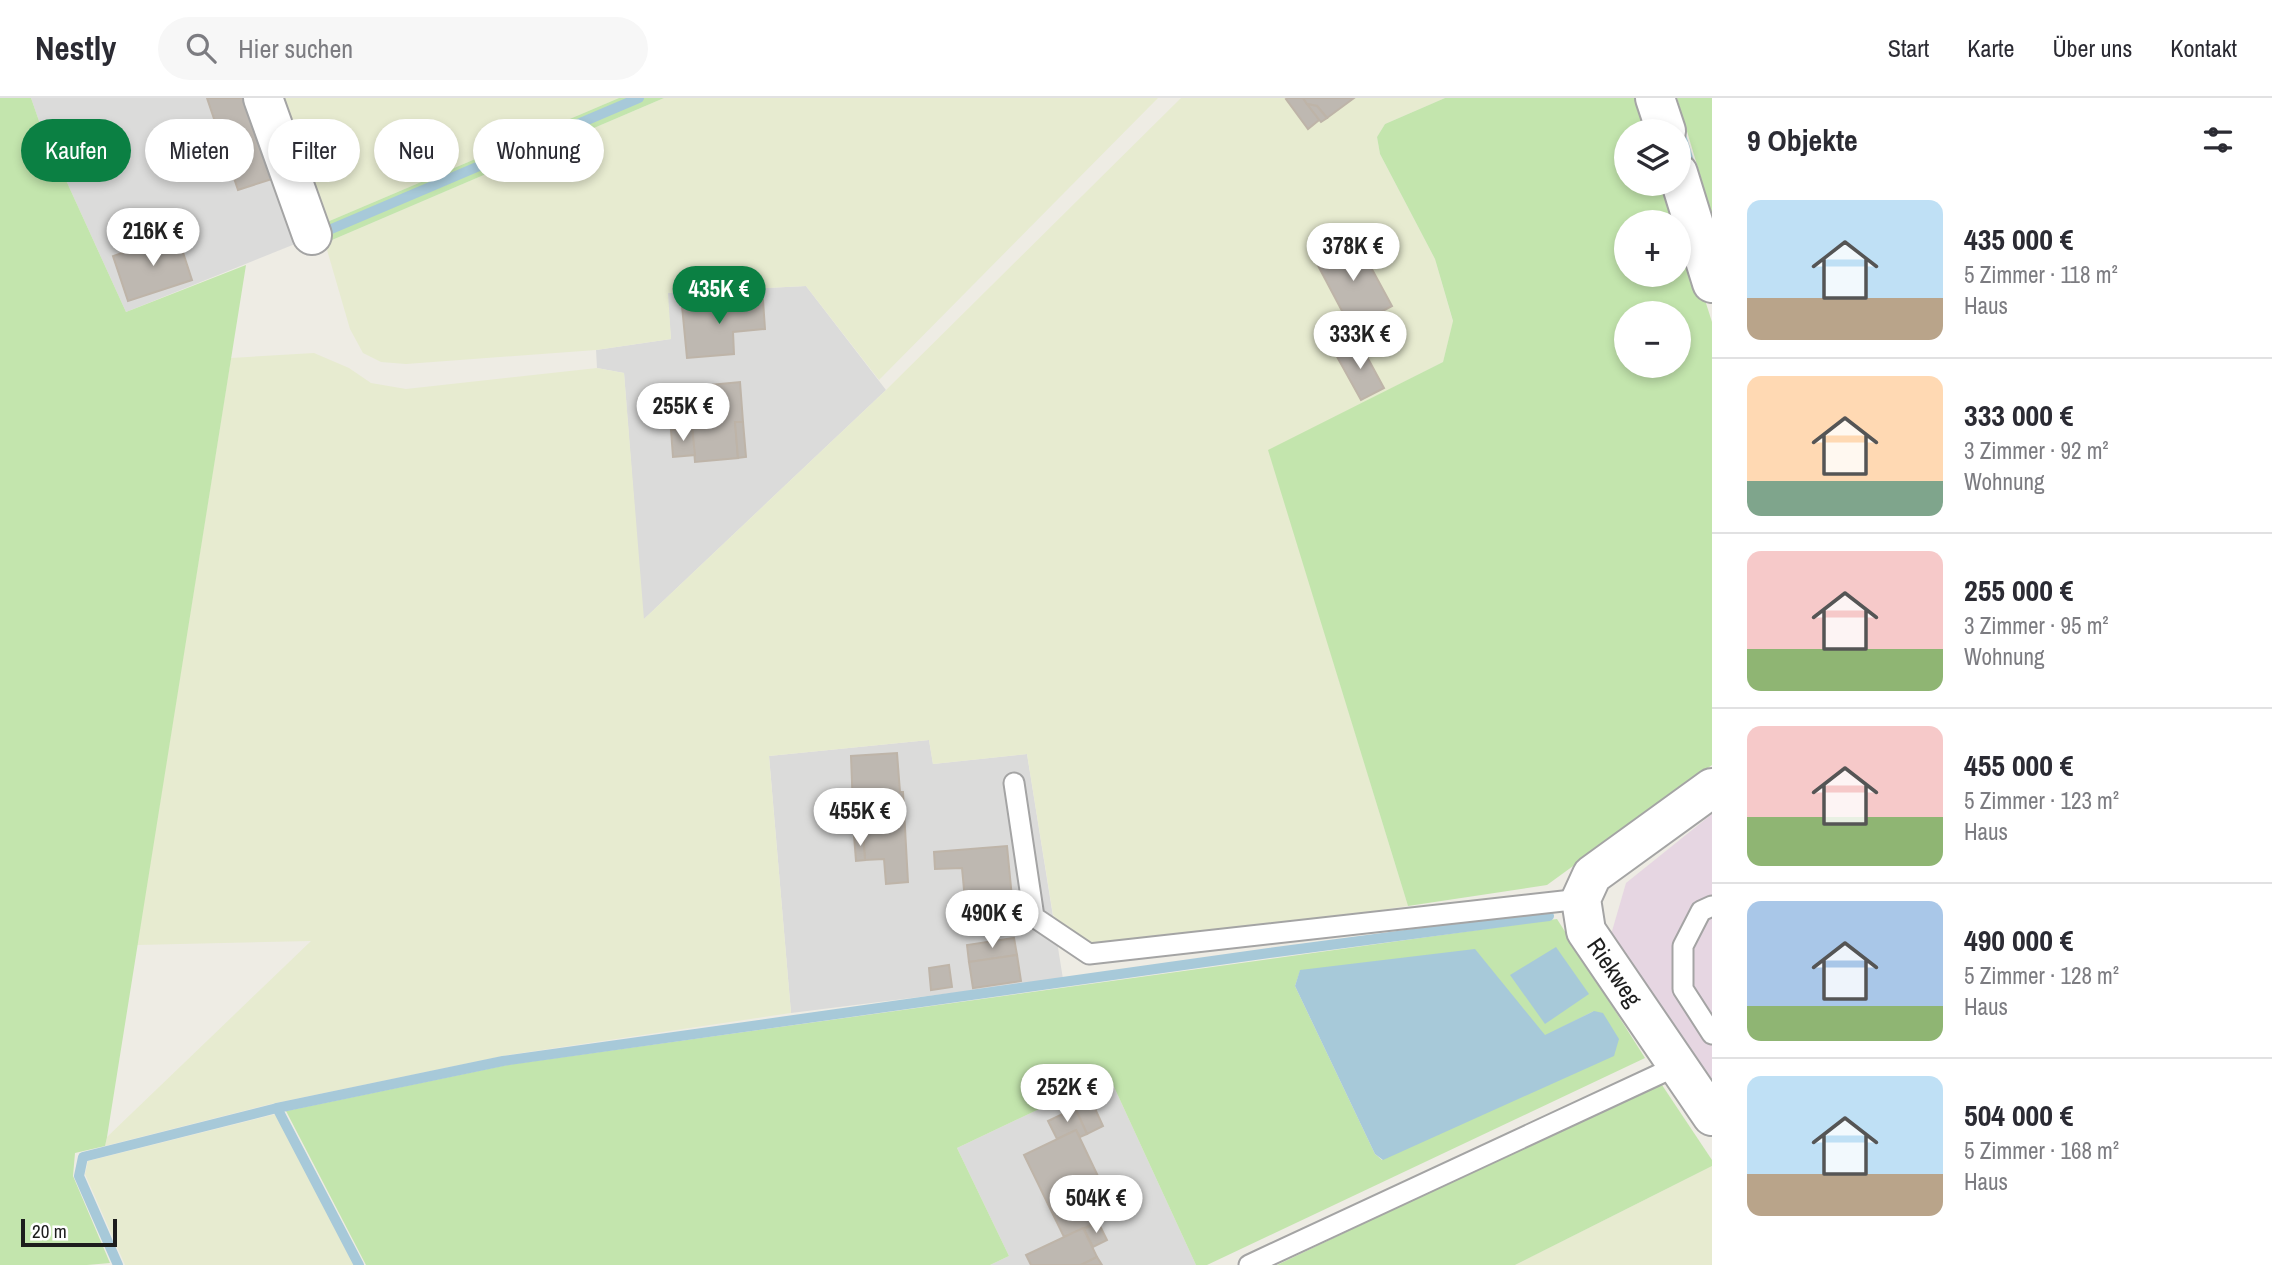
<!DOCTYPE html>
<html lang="de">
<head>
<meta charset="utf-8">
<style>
	body { margin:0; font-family:"Archivo Narrow",sans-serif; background:#f7f7f7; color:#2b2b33; height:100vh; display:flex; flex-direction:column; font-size:26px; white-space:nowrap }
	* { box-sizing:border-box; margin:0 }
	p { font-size:23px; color:#7c7c81 }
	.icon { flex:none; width:38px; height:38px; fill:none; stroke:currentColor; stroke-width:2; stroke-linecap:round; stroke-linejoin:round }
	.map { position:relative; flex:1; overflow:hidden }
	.details { display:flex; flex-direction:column; background:#fff; width:560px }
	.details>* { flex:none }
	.hud { position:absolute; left:21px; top:21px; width:665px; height:63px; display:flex; gap:14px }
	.fabs { position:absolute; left:1614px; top:21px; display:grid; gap:14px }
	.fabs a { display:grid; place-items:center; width:77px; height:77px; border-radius:50%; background:#fff; box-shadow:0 4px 10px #0003; font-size:35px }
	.scale { position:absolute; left:21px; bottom:18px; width:96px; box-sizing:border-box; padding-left:7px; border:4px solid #1d1d1d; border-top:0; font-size:19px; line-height:24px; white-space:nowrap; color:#1d1d1d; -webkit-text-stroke:5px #fff; paint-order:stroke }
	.price { position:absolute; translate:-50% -60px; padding:0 16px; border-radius:24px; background:#fff; color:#222; font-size:23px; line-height:46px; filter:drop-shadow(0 2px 4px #0008) }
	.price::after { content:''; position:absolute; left:50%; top:42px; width:21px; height:16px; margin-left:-10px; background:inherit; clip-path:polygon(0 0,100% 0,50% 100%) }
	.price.on { background:#0b8043; color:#fff }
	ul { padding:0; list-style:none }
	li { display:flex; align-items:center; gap:21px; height:175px; padding:0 35px }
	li+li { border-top:2px solid #e1e1e2 }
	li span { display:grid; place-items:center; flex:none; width:196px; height:140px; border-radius:14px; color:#555 }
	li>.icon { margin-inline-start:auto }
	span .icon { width:84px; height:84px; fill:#fffc; stroke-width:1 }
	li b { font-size:30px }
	h2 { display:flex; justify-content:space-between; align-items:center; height:84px; padding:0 35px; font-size:30px }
	.tag { padding:0 24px; border-radius:32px; background:#fff; box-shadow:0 4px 10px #0003; font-size:24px; line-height:63px }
	.tag.on { background:#0b8043; color:#fff }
	header { display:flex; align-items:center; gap:42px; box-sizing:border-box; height:98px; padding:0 35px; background:#fff; border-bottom:2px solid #e1e1e2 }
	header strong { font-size:33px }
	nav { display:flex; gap:38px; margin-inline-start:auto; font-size:24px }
	.search { width:490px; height:63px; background:#f7f7f7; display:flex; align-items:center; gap:18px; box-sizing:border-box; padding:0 24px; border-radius:38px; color:#7c7c81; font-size:26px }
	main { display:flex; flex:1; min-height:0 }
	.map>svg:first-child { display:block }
	.residential { fill:#dbdbda }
	.industrial { fill:#e6d6e2 }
	.farmland { fill:#e7ebd0 }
	.grass { fill:#c3e5ad; fill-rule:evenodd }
	.water { fill:#a7c9d9 }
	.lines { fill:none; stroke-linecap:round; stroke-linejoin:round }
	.stream { stroke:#a7c9d9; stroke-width:10 }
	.building { fill:#beb8b1; stroke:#beb4a8; stroke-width:2 }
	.lane-casing { stroke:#a4a4a4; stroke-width:23 }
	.street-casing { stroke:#a4a4a4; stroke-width:42 }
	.lane { stroke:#fff; stroke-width:19 }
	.street { stroke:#fff; stroke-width:38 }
	.labels { text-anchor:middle; stroke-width:5; stroke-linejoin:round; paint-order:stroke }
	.street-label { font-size:24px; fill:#1d1d1d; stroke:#fff }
</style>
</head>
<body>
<header>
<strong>Nestly</strong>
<div class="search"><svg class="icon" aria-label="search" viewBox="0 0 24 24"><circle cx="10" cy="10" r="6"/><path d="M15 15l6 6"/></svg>Hier suchen</div>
<nav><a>Start</a><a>Karte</a><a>Über uns</a><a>Kontakt</a></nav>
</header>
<main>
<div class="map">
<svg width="1712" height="1167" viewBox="0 0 1712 1167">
	<rect width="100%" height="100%" fill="#eeece4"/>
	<g class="residential">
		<path d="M31 0H253L300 144 126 214 39 23Z"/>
		<path d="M806 188 886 292 643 522 624 275 597 270 596 252 671 241 667 195Z"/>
		<path d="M929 642 933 666 1027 656 1063 881 791 915 769 658Z"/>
		<path d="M1109 978 1196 1167H990L1009 1158 957 1050Z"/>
	</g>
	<path class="industrial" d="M1712 716V999L1610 840 1626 785Z"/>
	<g class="farmland">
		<path d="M275 0H619L320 127Z"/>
		<path d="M664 0H1158L879 282 806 188 668 195 671 241 596 252 406 266 381 264 363 255 350 231 325 145Z"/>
		<path d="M1181 0H1445L1385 26 1377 39 1380 56 1435 161 1453 224 1443 264 1269 353 1408 808 1127 849 1092 850 1075 842 1053 817 1027 656 933 666 929 642 769 658 791 915 508 957 271 1006 105 1048 107 1039 311 843 137 847 231 260 314 255 349 270 371 285 406 291 597 270 624 275 644 521 886 292Z"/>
		<path d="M276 1016 354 1167H125L85 1076 88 1063Z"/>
		<path d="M1712 1068V1167H1515Z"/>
	</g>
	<g class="grass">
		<path d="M0 0H31L39 23 126 214 246 167 107 1039 105 1048 75 1055 73 1078 110 1165 87 1167H0Z"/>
		<path d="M619 0H664L325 145 320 127Z"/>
		<path d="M1445 0H1641L1652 33H1626V86H1668L1712 224V667L1547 787 1408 808 1268 352 1443 264 1453 223 1435 161 1380 56 1377 39 1385 26ZM1626 124H1678V177H1626ZM1626 215H1678V268H1626Z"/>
		<path d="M1677 0H1712V117Z"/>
		<path d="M1557 821 1645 960 1207 1167H1196L1109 978 957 1050 1009 1158 990 1167H366L286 1013 507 967ZM1300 873 1545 938 1594 913 1382 1062 1375 1056 1295 888Z"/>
		<path d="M1660 984 1712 1062V1068L1515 1167H1277Z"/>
	</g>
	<g class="water">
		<path d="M1556 849 1589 896 1545 926 1510 877Z"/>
		<path d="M1475 851 1545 937 1594 913 1603 915 1619 941 1614 958 1383 1062 1375 1056 1295 888 1300 872Z"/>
	</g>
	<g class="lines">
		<g class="stream">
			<path d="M1679 31 1691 70"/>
			<path d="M329 132 639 0"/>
			<path d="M277 1010 359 1167"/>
			<path d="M118 1167 79 1078 83 1059 277 1010 503 963 1269 855 1549 818"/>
		</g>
	</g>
	<g class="building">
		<path d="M207 0H252L278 79 238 92Z"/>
		<path d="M1288 0H1303L1319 22 1308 31 1286 1Z"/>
		<path d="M1303 0H1354L1327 20 1317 8 1307 6Z"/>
		<path d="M1307 6 1317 8 1327 20 1321 24Z"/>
		<path d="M177 136 192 182 128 203 113 158Z"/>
		<path d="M1355 140 1392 208 1351 230 1315 162Z"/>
		<path d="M763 202 765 231 733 234 734 256 687 260 682 208Z"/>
		<path d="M1359 244 1384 290 1361 302 1336 257Z"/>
		<path d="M740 284 743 324H735L738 360 695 364 689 289Z"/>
		<path d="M735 324H743L746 359 738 360Z"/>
		<path d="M692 330 695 357 673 359 671 332Z"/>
		<path d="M897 655 900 694H903L908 784 886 786 884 761 865 762 863 736 854 737 851 658Z"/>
		<path d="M863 736 865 762 856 763 854 737Z"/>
		<path d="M1007 748 1013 810 966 813 962 770 935 771 934 754Z"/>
		<path d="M1014 840 1017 857 969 864 967 847Z"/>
		<path d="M1017 857 1021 883 973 890 969 864Z"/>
		<path d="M949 867 952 889 931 892 929 870Z"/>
		<path d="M1091 1002 1103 1028 1087 1036 1075 1010Z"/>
		<path d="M1075 1010 1087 1036 1080 1039 1076 1032 1057 1041 1048 1023Z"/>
		<path d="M1076 1032 1106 1095 1089 1103 1098 1124 1064 1139 1024 1057Z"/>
		<path d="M1098 1124 1107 1142 1093 1149 1084 1131Z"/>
		<path d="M1083 1130 1097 1159 1081 1167H1031L1026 1157Z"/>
		<path d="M1097 1159 1102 1167H1081Z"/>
	</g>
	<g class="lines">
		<defs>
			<g id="lane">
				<path d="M1014 685 1034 819 1089 856 1581 801"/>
				<path d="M1712 808 1701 813 1683 848V891L1712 936"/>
				<path d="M1249 1167 1679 967"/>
			</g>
			<g id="street">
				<path d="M263 0 312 137"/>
				<path d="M1655 0 1666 33"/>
				<path d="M1678 75 1712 185"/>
				<path id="s1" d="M1712 690 1592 777 1581 801 1586 833 1712 1018"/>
			</g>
		</defs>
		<use href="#lane" class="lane-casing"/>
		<use href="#street" class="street-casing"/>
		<use href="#lane" class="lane"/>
		<use href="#street" class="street"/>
	</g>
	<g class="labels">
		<g class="street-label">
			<text dy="8" stroke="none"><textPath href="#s1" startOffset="257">Riekweg</textPath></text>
		</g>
	</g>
</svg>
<div class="fabs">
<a><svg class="icon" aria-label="layers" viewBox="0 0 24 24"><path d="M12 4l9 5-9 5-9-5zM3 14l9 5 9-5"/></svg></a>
<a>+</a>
<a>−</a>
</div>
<div class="scale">20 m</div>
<b class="price" style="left:153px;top:170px">216K €</b>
<b class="price" style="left:1353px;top:185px">378K €</b>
<b class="price on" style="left:719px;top:228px">435K €</b>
<b class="price" style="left:1360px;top:273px">333K €</b>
<b class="price" style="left:683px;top:345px">255K €</b>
<b class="price" style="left:860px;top:750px">455K €</b>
<b class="price" style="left:992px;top:852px">490K €</b>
<b class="price" style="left:1067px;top:1026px">252K €</b>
<b class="price" style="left:1096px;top:1137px">504K €</b>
<div class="hud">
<a class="tag on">Kaufen</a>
<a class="tag">Mieten</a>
<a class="tag">Filter</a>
<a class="tag">Neu</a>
<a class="tag">Wohnung</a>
</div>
</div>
<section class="details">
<h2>9 Objekte<svg class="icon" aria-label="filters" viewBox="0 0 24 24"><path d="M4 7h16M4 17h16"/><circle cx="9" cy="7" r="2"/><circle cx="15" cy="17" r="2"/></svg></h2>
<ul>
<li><span style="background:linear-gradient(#bfe0f5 70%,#b9a48a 0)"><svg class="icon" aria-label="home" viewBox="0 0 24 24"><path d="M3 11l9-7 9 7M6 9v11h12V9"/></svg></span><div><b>435 000 €</b><p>5 Zimmer · 118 m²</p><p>Haus</p></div></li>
<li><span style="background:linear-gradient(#ffd9b3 75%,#7fa58c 0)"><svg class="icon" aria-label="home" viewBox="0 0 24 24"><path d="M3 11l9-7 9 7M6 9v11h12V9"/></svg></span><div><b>333 000 €</b><p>3 Zimmer · 92 m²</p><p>Wohnung</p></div></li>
<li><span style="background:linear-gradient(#f6c9c9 70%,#8fb573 0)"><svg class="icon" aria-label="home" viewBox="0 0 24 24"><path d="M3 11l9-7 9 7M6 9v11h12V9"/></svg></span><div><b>255 000 €</b><p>3 Zimmer · 95 m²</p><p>Wohnung</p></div></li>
<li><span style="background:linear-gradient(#f6c9c9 65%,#8fb573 0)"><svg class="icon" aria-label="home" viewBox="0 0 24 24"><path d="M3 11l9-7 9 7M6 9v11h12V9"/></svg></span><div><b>455 000 €</b><p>5 Zimmer · 123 m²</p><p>Haus</p></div></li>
<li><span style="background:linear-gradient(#a9c7e8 75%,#8fb573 0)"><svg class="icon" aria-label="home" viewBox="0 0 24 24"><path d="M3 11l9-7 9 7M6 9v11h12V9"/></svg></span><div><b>490 000 €</b><p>5 Zimmer · 128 m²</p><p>Haus</p></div></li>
<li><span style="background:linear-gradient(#bfe0f5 70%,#b9a48a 0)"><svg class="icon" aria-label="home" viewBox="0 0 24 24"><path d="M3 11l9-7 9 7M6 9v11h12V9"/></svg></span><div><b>504 000 €</b><p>5 Zimmer · 168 m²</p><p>Haus</p></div></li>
</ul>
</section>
</main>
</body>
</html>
